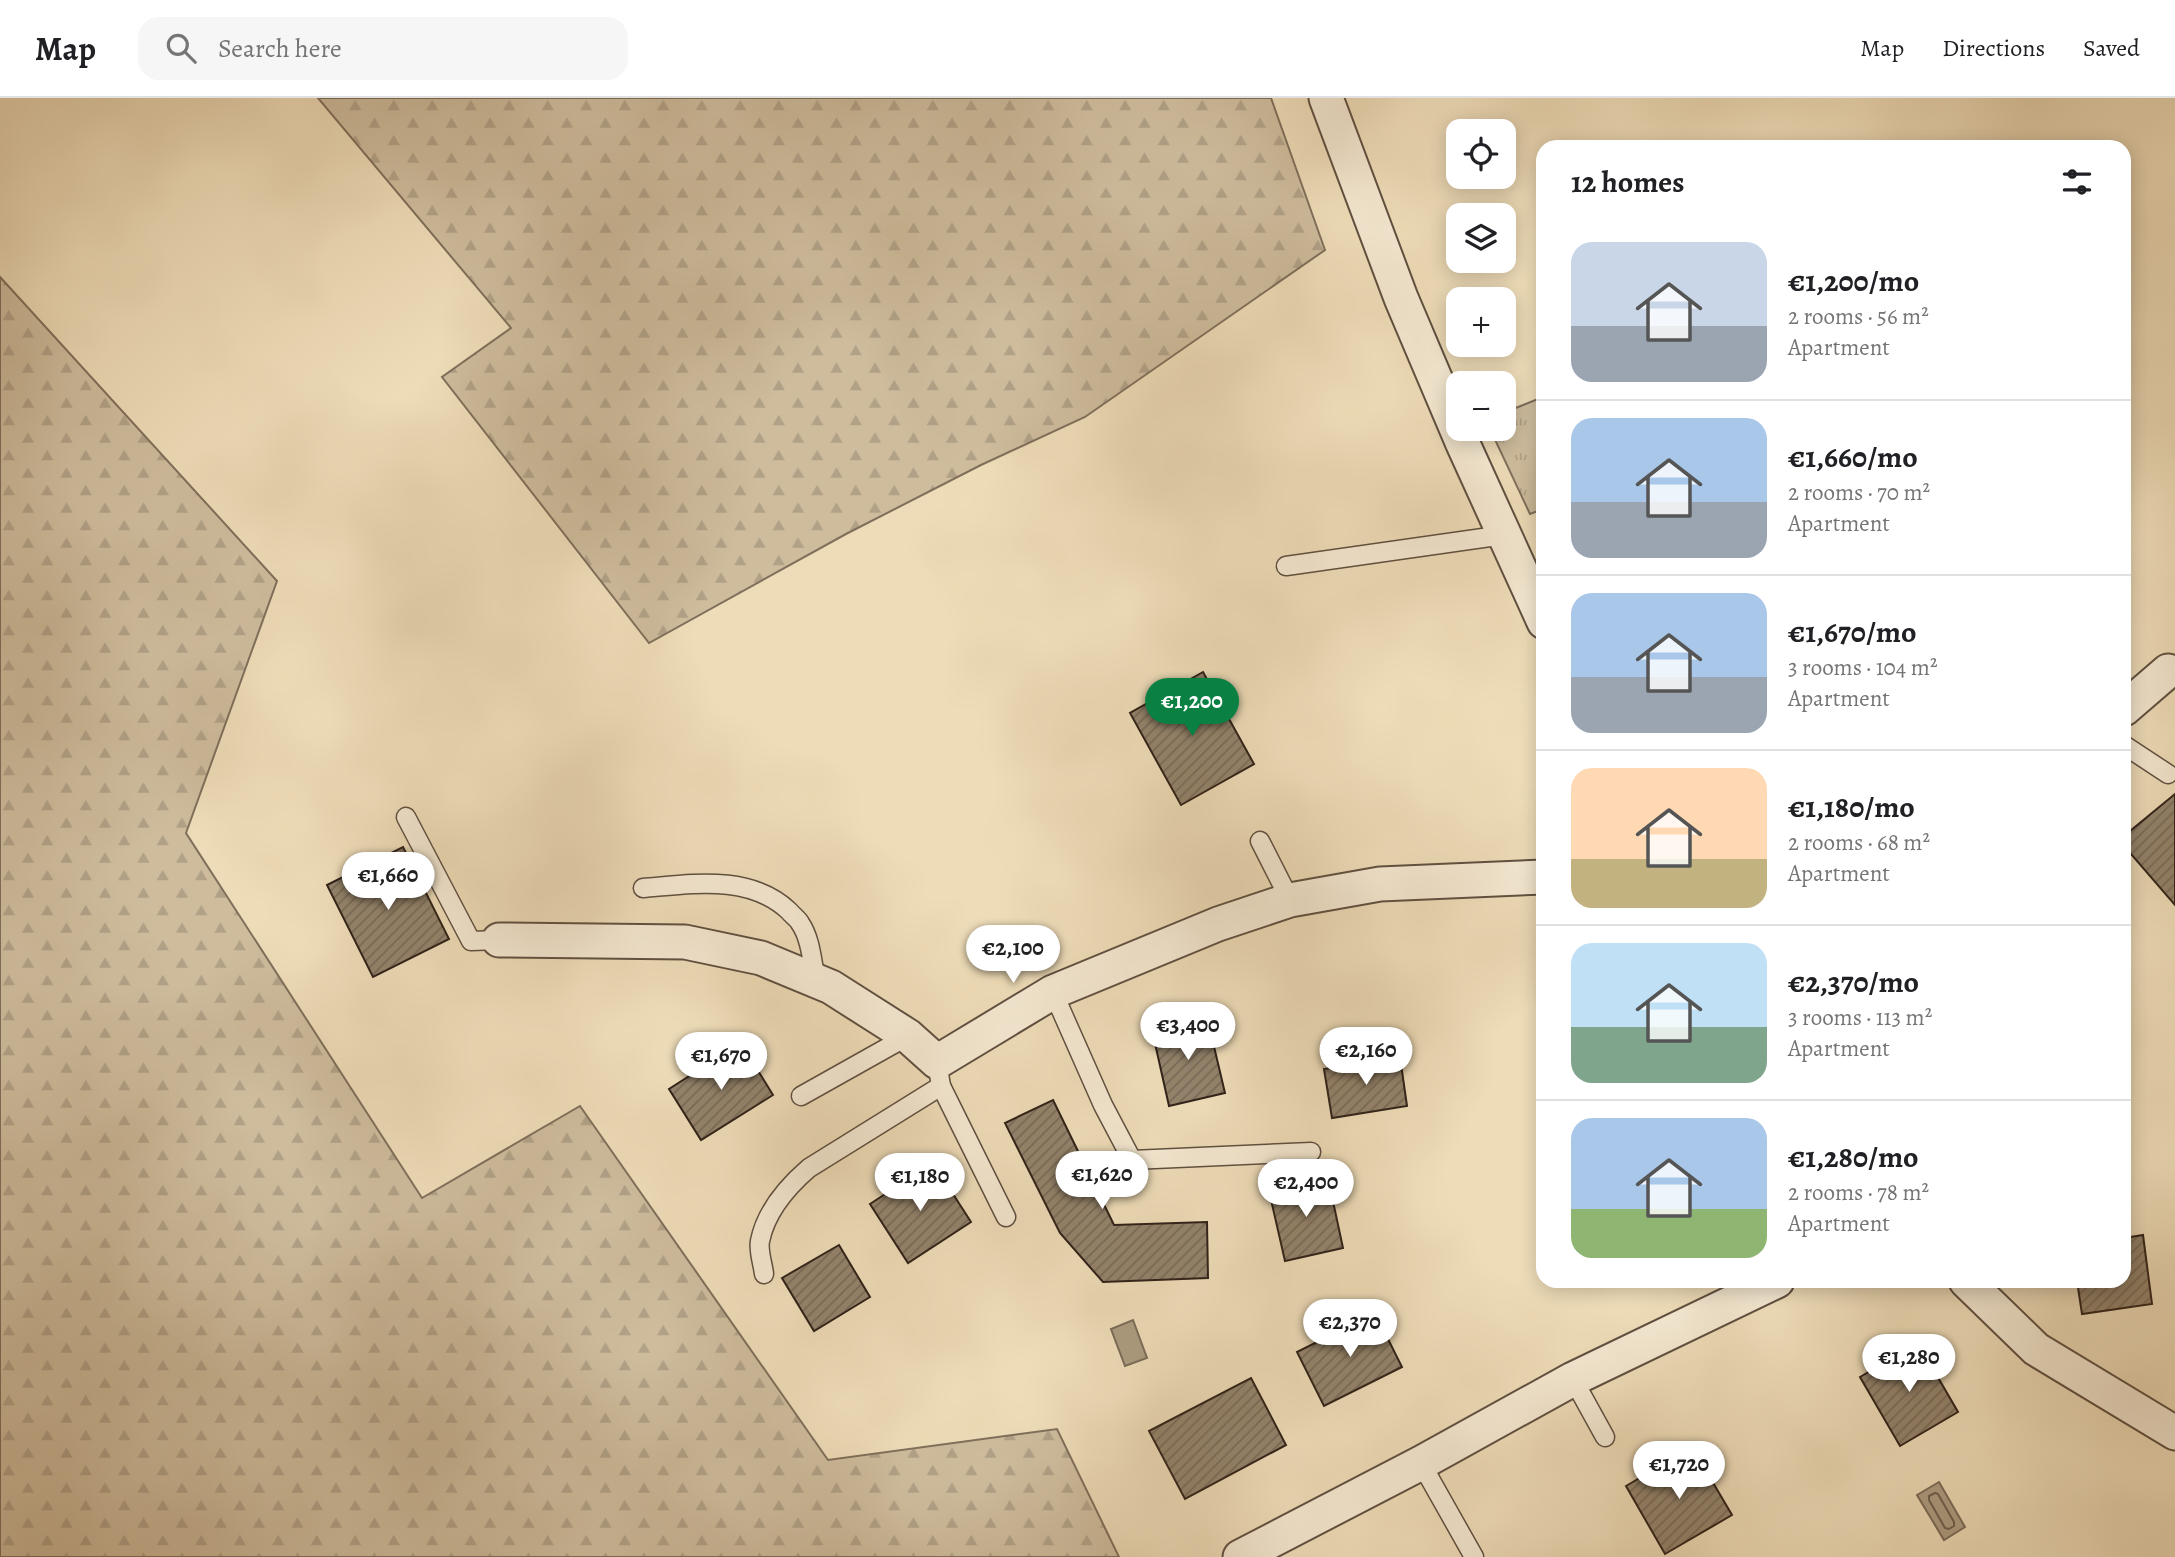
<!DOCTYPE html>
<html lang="en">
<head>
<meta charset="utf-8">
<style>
	body { margin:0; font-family:Alegreya,serif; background:#f6f6f6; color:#202124; height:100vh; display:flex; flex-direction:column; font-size:26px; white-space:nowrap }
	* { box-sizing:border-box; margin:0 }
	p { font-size:23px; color:#757577 }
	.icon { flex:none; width:38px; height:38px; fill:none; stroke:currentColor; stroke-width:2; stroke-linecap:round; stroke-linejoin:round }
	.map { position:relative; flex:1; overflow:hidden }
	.panel { position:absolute; left:1536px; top:42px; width:595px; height:1148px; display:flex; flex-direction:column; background:#fff; border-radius:21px; box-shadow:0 4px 18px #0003 }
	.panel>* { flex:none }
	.buttons { position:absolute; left:1446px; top:21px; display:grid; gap:14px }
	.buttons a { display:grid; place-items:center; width:70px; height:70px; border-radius:14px; background:#fff; box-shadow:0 4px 18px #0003; font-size:35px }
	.price { position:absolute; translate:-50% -60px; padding:0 16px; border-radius:24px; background:#fff; color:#222; font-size:23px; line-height:46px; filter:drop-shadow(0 2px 4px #0008) }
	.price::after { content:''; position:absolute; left:50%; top:42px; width:21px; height:16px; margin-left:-10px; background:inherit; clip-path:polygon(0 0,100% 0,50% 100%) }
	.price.selected { background:#0b8043; color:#fff }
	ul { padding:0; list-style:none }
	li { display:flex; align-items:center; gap:21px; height:175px; padding:0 35px }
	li+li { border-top:2px solid #e0e0e0 }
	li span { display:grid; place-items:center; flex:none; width:196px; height:140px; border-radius:21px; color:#555 }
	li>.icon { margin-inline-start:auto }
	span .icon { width:84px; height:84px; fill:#fffc; stroke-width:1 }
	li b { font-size:30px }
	h2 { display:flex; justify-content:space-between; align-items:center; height:84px; padding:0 35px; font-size:30px }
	header { display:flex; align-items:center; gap:42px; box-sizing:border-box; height:98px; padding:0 35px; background:#fff; border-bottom:2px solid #e0e0e0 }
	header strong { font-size:33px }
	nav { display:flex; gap:38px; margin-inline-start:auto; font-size:24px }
	.search { width:490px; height:63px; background:#f6f6f6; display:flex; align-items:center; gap:18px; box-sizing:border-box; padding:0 24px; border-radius:21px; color:#757577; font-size:26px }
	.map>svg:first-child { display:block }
	.forest { fill:url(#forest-firs); stroke:#7f6f5b; stroke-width:2 }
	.park { fill:url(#park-tufts); stroke:#7f6f5b; stroke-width:2 }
	.water { fill:#ad9d82; stroke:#7b6c58; stroke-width:2 }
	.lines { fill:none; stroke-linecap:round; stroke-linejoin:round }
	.shore { stroke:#6e604e; stroke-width:2 }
	.building { fill:url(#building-hatch); stroke:#302219; stroke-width:2 }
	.lane-casing { stroke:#605041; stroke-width:21 }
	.street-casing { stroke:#605041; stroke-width:37 }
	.lane { stroke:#f4e8d1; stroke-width:18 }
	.street { stroke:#f4e8d1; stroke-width:33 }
</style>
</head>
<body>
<header>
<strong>Map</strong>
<div class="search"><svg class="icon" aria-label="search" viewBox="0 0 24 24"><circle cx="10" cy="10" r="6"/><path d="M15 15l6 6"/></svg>Search here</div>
<nav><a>Map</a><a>Directions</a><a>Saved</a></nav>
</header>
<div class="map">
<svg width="2175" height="1459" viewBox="0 0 2175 1459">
	<defs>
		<pattern id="forest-firs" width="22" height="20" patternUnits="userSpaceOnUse" patternTransform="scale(1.75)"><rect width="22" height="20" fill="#cebc9d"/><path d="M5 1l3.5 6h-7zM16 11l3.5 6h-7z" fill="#b1a187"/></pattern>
		<pattern id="park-tufts" width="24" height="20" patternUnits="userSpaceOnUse" patternTransform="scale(1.75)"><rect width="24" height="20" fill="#cebc9d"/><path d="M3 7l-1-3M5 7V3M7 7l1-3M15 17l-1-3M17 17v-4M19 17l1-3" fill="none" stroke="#b1a187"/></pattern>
		<pattern id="building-hatch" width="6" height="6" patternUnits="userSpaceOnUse" patternTransform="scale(1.75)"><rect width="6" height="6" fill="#93836c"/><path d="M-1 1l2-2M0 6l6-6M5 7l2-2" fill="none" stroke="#786b58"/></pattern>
	</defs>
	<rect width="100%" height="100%" fill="#eedcb8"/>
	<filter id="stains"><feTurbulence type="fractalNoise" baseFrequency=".00286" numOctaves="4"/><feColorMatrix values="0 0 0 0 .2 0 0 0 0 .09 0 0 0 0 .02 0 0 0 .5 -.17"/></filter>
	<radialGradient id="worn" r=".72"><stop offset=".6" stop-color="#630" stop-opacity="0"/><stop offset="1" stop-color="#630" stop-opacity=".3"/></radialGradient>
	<g class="forest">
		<path d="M318 0H1271L1325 152 1085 319 981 367 846 436 649 545 442 279 511 230Z"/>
		<path d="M0 179 277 483 186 735 422 1100 580 1008 828 1362 1057 1331 1119 1459H0Z"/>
	</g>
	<path class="park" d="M1543 299V411L1530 416 1490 331H1503V315Z"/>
	<g class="water">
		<path d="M1133 1222 1147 1260 1125 1268 1111 1231Z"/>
		<path d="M1939 1384 1965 1429 1944 1442 1917 1397Z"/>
	</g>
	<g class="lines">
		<path class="shore" d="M1935 1395 1938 1396 1954 1424V1428L1949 1431 1945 1430 1929 1402V1398Z"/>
	</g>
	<g class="building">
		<path d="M1203 574 1254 666 1181 707 1130 615Z"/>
		<path d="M2175 696V807L2124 748V738Z"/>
		<path d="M403 749 449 841 373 879 327 787Z"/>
		<path d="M1207 919 1225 995 1169 1008 1152 932Z"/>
		<path d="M741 945 773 997 701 1042 669 991Z"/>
		<path d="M1400 959 1407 1008 1332 1020 1324 971Z"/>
		<path d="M1053 1002 1114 1127 1207 1124 1208 1180 1103 1184 1060 1135 1005 1025Z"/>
		<path d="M933 1065 971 1124 908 1165 870 1106Z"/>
		<path d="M1328 1080 1343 1150 1285 1163 1269 1093Z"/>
		<path d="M2143 1137 2152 1206 2082 1216 2077 1183H2124V1140Z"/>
		<path d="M839 1147 870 1199 814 1233 782 1180Z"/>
		<path d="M1375 1215 1402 1269 1324 1308 1297 1254Z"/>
		<path d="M1918 1245 1958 1314 1900 1348 1860 1279Z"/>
		<path d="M1251 1280 1286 1347 1185 1401 1149 1333Z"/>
		<path d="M1692 1349 1732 1417 1665 1456 1626 1388Z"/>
	</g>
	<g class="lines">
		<defs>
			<g id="lane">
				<path d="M1286 468 1504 437"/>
				<path d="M2124 647 2168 676"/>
				<path d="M406 719 471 843 499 842"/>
				<path d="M1260 743 1290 802"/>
				<path d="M643 790C692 786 750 776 789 813 792 817 798 821 800 825 811 841 812 864 816 883"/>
				<path d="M1053 894 1103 1007 1132 1062 1311 1054"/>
				<path d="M941 988 1006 1119"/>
				<path d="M801 998 908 938"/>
				<path d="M764 1176C763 1166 758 1153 760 1143 766 1113 787 1089 809 1070L941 988 937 964"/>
				<path d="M1573 1281 1605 1339"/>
				<path d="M1421 1365 1474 1459"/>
			</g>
			<g id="street">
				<path d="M1326 0 1401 200 1463 346 1544 524"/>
				<path d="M2124 611 2168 573"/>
				<path d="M499 842 685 844 761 860 831 889 908 938 937 964 1053 894 1218 826 1290 802 1380 786 1544 779"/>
				<path d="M1966 1183 2036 1251 2175 1335"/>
				<path d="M1240 1459 1421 1365 1573 1281 1777 1183"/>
			</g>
		</defs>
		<use href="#lane" class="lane-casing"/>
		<use href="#street" class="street-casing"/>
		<use href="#lane" class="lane"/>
		<use href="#street" class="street"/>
	</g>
	<rect width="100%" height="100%" filter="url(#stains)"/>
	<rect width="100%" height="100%" fill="url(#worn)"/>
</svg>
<div class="buttons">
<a><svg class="icon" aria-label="locate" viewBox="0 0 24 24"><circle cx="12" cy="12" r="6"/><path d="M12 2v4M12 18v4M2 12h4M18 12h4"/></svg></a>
<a><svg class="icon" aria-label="layers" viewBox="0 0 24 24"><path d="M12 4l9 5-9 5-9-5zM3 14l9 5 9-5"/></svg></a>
<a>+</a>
<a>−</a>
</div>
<b class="price selected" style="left:1192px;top:640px">€1,200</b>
<b class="price" style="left:388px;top:814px">€1,660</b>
<b class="price" style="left:1013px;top:887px">€2,100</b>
<b class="price" style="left:1188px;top:964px">€3,400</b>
<b class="price" style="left:1366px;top:989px">€2,160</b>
<b class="price" style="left:721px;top:994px">€1,670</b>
<b class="price" style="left:1102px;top:1113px">€1,620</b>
<b class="price" style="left:920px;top:1115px">€1,180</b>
<b class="price" style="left:1306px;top:1121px">€2,400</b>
<b class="price" style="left:1350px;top:1261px">€2,370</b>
<b class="price" style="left:1909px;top:1296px">€1,280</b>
<b class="price" style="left:1679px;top:1403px">€1,720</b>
<section class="panel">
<h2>12 homes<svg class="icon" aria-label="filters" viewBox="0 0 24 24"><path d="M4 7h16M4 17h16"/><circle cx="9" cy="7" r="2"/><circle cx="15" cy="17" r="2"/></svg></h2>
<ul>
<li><span style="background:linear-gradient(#c9d6e8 60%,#9aa5b1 0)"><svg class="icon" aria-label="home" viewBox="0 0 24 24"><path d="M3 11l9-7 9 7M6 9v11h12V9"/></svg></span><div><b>€1,200/mo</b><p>2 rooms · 56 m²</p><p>Apartment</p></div></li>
<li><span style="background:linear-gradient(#a9c7e8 60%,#9aa5b1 0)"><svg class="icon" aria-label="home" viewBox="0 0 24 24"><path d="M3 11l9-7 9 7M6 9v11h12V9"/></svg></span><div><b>€1,660/mo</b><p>2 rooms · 70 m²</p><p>Apartment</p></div></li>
<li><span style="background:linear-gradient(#a9c7e8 60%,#9aa5b1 0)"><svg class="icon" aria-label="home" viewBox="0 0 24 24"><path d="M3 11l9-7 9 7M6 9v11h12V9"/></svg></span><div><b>€1,670/mo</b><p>3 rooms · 104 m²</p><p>Apartment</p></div></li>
<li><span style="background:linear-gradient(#ffd9b3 65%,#c2b280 0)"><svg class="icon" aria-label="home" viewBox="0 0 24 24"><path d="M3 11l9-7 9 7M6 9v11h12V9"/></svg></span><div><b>€1,180/mo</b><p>2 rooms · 68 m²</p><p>Apartment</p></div></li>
<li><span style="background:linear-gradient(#bfe0f5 60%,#7fa58c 0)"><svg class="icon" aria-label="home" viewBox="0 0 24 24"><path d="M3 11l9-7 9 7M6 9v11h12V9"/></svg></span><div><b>€2,370/mo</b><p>3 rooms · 113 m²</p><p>Apartment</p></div></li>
<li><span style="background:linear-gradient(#a9c7e8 65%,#8fb573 0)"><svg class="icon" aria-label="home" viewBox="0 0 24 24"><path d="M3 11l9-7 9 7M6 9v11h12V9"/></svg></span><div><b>€1,280/mo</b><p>2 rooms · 78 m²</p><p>Apartment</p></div></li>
</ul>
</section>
</div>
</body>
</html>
